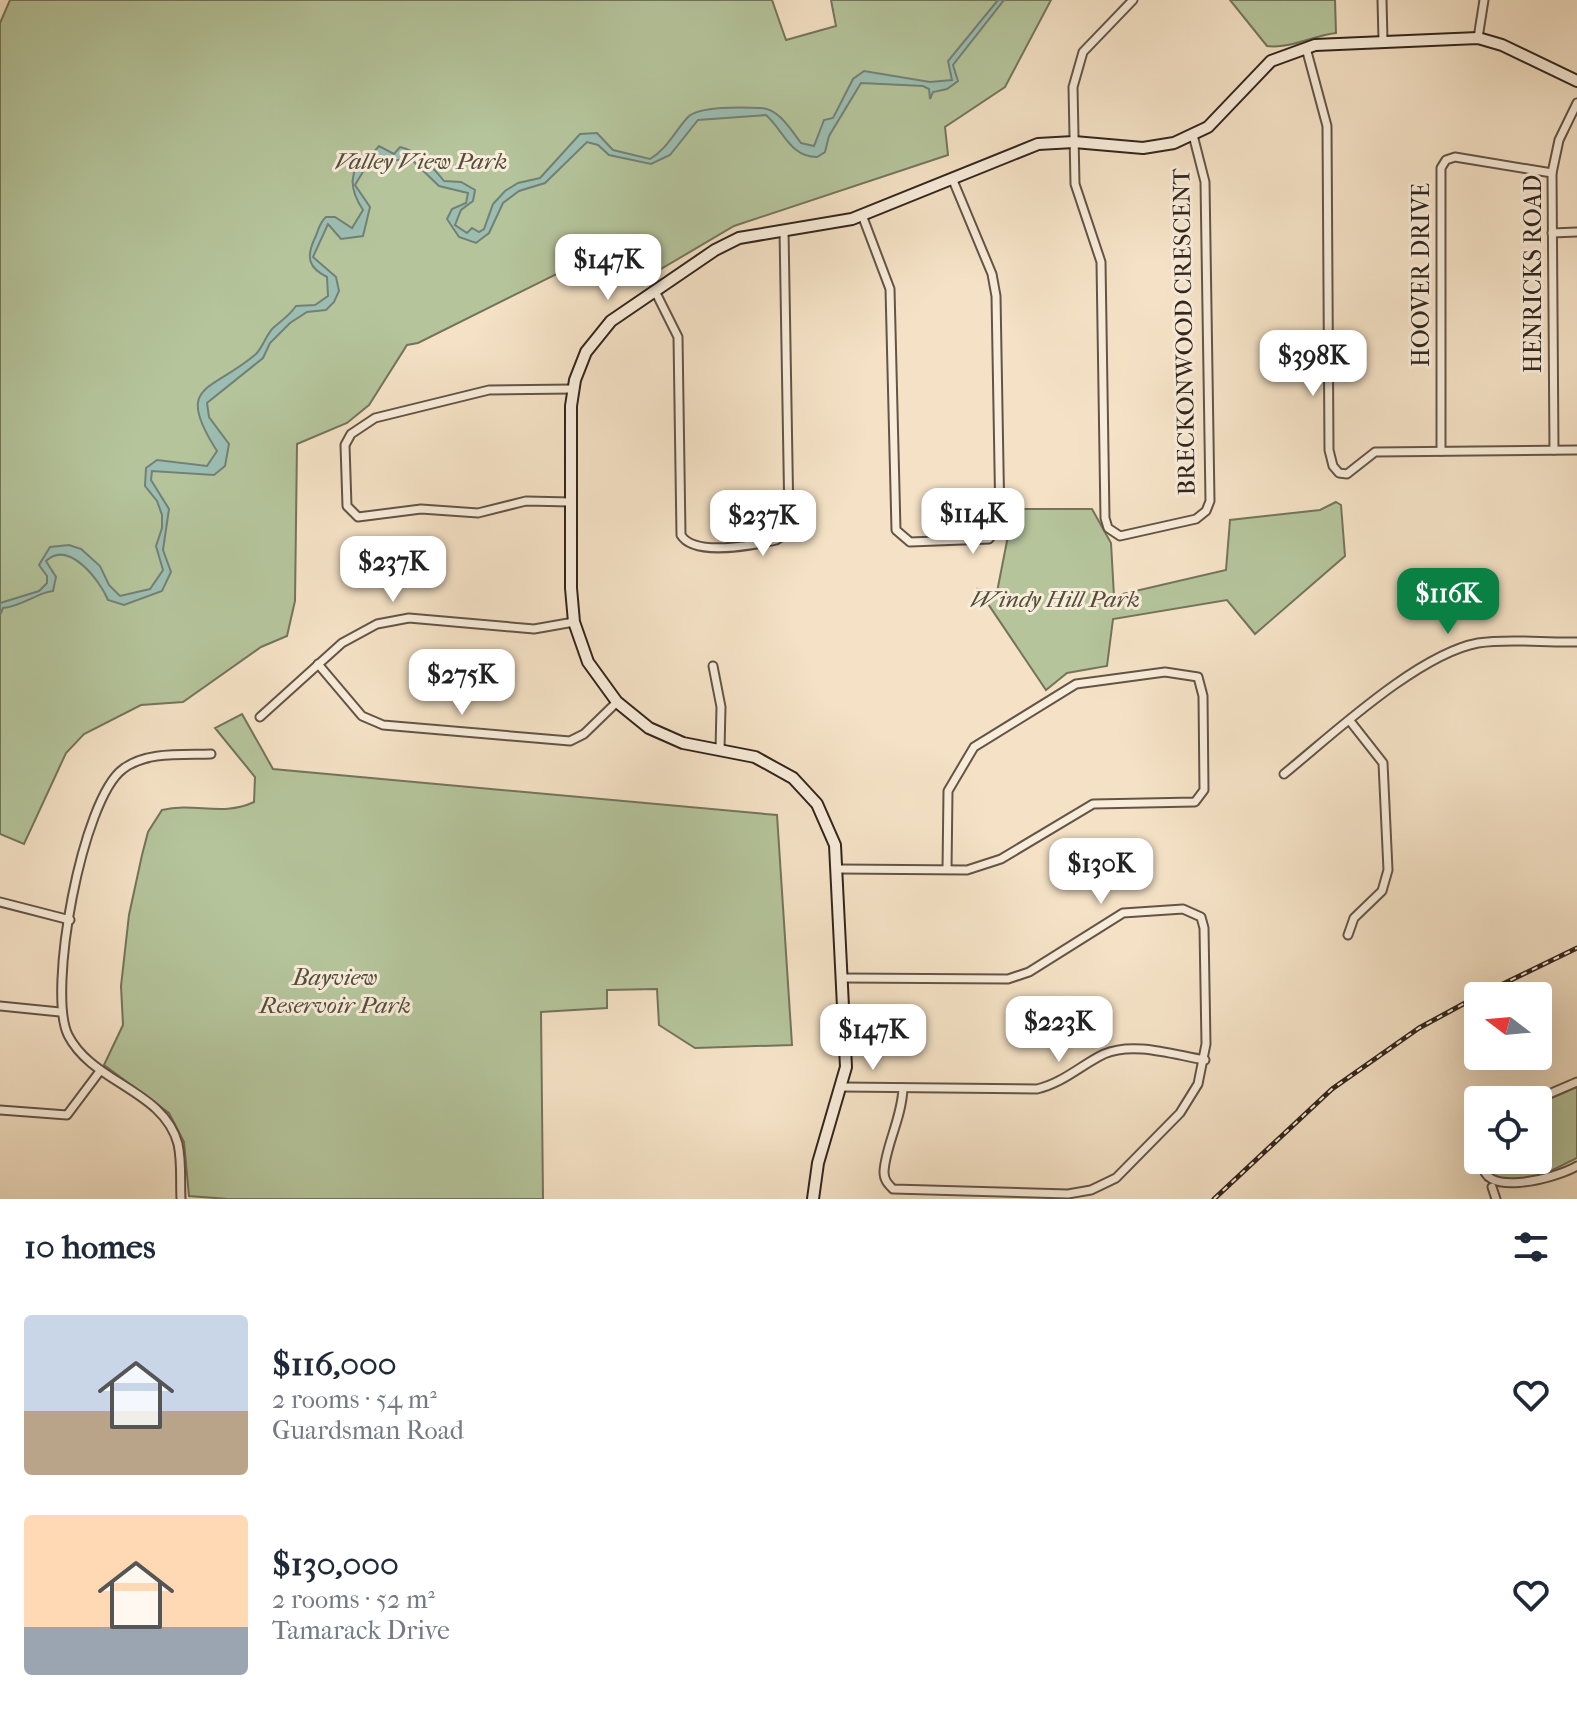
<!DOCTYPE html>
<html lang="en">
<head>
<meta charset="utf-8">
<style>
	body { margin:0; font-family:"IM FELL French Canon",serif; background:#f2f2f3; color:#1f2937; height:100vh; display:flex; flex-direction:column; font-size:30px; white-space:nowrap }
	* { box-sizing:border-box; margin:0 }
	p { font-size:26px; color:#747a83 }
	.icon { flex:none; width:44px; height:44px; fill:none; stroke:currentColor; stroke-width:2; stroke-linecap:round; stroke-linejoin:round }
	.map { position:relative; height:1199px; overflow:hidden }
	.details { display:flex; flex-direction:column; background:#fff; flex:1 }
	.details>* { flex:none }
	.needle { width:52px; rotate:286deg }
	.controls { position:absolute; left:1464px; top:982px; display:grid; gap:16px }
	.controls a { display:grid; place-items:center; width:88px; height:88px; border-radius:8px; background:#fff; box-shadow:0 8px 32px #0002; font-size:40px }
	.price { position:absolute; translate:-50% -68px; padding:0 18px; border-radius:16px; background:#fff; color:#222; font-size:26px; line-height:52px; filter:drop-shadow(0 2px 4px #0008) }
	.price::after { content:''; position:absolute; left:50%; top:48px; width:24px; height:18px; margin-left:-12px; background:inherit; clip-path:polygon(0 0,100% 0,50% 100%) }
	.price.active { background:#0b8043; color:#fff }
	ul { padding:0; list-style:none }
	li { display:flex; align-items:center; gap:24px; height:200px; padding:0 24px }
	li span { display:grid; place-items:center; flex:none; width:224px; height:160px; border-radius:8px; color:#555 }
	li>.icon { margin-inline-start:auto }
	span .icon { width:96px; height:96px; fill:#fffc; stroke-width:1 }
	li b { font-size:34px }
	h2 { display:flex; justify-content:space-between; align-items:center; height:96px; padding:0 24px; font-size:34px }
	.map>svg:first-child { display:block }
	.green { fill:#b5c49b; stroke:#74745c; stroke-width:2 }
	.water { fill:#9cbeb2; stroke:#728176; stroke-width:2 }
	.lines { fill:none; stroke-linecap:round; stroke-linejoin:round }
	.street-casing { stroke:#635447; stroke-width:11 }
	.secondary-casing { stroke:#32251d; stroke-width:14 }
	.street { stroke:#f8ecda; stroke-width:7 }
	.secondary { stroke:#f8ecda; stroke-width:10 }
	.rail-casing { stroke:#32251d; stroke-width:5 }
	.rail { stroke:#f8ecda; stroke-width:2; stroke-dasharray:6; stroke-linecap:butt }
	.labels { text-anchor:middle; stroke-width:6; stroke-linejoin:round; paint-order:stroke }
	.park-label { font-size:24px; font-style:italic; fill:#534d3c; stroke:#f8ecda }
	.street-label { font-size:24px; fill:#32251d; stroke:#f8ecda }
</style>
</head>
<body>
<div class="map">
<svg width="1577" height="1199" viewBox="0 0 1577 1199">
	<rect width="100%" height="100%" fill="#f5e2c6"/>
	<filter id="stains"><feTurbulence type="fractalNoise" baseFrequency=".0025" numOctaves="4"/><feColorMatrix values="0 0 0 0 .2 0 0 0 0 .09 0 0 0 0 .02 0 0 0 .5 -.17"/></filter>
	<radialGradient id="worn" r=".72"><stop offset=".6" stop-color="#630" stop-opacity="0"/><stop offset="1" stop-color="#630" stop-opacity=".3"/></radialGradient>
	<g class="green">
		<path d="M10 0H772L786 40 836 26 831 0H1051L1005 87 945 127 948 155 734 226 649 276 623 241 418 343 407 345 369 405 347 423 297 444 295 601 287 636 261 647 183 702 141 705 84 734 66 753 24 844 0 834V23Z"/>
		<path d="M1230 0H1335L1336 33C1311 36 1291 49 1267 46Z"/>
		<path d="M1336 502 1341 505 1345 556 1255 634 1227 600 1113 619 1107 666 1067 673 1046 690 978 589 997 592 1008 536 1009 509H1092L1111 543 1114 596 1226 570 1230 520 1320 510Z"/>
		<path d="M242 714 273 769 777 815 792 1045 695 1048 659 1025 657 989 607 990V1008L541 1012 543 1199H228L189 1196 184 1142 169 1113 104 1065 123 1025 121 986 129 915 142 855 148 832 162 810C195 802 222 817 254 802L255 777 215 728Z"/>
		<path d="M1577 1087V1158L1522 1185 1496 1184 1487 1174 1489 1160H1538V1104Z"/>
	</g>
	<path class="water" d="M998 0H1004L953 65 958 81 947 89 933 92 930 99 929 89 923 86 861 83 829 136 825 152 817 157C790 157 784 131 766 115L698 120 670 155 651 164 609 155 598 145 587 142 545 183 519 191 503 203 489 233 476 243 459 237 447 219 452 209 466 203 468 193 439 186 411 159 369 162 355 185 370 207 363 236 341 239 328 224 313 257 336 277 339 291 334 302 326 310 307 312 290 323 270 343 263 358 207 403 209 417 229 444 225 466 214 475 152 471 151 480 169 509 163 550 171 572 162 591 124 605 108 600C100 581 69 539 46 561L56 577 53 591C38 592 23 606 3 608L0 615V603L39 591 47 583V576L39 565 50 547 69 545 81 549 100 566 109 585 120 596 150 589 163 570 156 546 162 528V515L157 501 145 486 146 468 157 460 207 466 217 451C173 383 212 392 256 354 263 347 266 335 273 328 282 320 289 316 296 306L315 305 328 296 327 277C309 268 306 258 314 240 319 231 318 224 326 217H335L352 228 363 210C349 189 348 172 367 152L373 153 379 146 394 154 400 147C418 151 433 167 444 181L461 182 475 190 473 201 461 210 455 225 467 233 472 228 479 232 484 229 493 204 505 191 518 183 540 178 580 134 597 133 613 150 650 159C667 149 675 131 688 117 699 106 743 107 761 108 779 109 791 130 801 143L814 146 824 120 833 118 853 79 864 71 930 82 952 80 948 61Z"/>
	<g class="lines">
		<defs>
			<g id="street">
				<path d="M1133 0 1083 52 1073 87 1075 184 1101 262 1105 518 1108 528 1120 536 1196 519 1206 511 1210 501 1205 182 1193 135"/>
				<path d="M1382 0 1383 40"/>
				<path d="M1478 38 1484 0"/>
				<path d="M1306 48 1327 126 1329 450 1333 466 1339 473 1347 474 1375 452 1577 450"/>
				<path d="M862 215 890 289 896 530 910 542 989 539 1000 523 996 296 992 274 952 178"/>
				<path d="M1552 233 1577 232"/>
				<path d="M655 291 678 337 681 535C694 557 754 545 776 540L784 535 789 521 784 230"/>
				<path d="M1554 450 1552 173 1559 140 1577 103"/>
				<path d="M1441 451V168L1446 160 1455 157 1552 173"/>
				<path d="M571 502 526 501 478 513 421 509 358 517 347 506 345 445 351 434 375 418 489 390 573 389"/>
				<path d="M318 664 362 716 383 725 570 741 584 734 617 702"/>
				<path d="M713 666 721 707 720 750"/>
				<path d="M260 717 342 643 377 624 409 618 534 629 574 622"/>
				<path d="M1284 774C1332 735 1418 654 1478 643 1509 638 1545 643 1577 642"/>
				<path d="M839 869 967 870 1001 859 1093 804 1195 802 1204 790 1203 696 1198 677 1165 672 1076 684 974 747 948 791 947 870"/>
				<path d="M0 902 70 920"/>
				<path d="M1348 935 1354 918 1382 891 1388 870 1383 763 1350 721"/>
				<path d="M843 978 1008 979 1029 972 1123 913 1183 909 1201 917 1204 928 1206 1044 1198 1084 1180 1113 1116 1178 1091 1190 1068 1194 893 1189C888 1184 884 1180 884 1172 885 1147 902 1118 903 1088"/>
				<path d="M0 1006 60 1012"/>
				<path d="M842 1087 1037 1089C1063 1083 1081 1065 1104 1054 1134 1041 1174 1055 1205 1060"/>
				<path d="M1535 1100 1577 1082"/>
				<path d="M0 1110 67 1115 100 1071"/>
				<path d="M1484 1160C1476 1199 1555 1179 1577 1166"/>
				<path d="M1492 1187 1496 1199"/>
				<path d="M181 1199C180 1181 182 1162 178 1144 164 1090 92 1083 68 1035 47 992 82 799 123 769 146 751 184 755 211 754"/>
			</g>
			<path id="secondary" d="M813 1199 818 1163 846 1067 835 845 817 804 793 778 755 757 683 743 649 728 617 702 588 662 574 622 571 588V406L575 380 586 352 611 321 715 250 739 238 852 219 1038 144 1074 142 1143 148 1174 143 1208 127 1271 61 1315 45 1478 38 1502 45 1577 81"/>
		</defs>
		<use href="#street" class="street-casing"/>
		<use href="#secondary" class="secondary-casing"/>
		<use href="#street" class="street"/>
		<use href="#secondary" class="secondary"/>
		<defs>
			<g id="rail">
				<path d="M1478 996 1577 948"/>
				<path d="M1214 1199 1332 1089 1419 1028 1478 996"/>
			</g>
		</defs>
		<use href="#rail" class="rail-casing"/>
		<use href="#rail" class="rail"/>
	</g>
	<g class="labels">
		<g class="park-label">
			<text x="421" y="169">Valley View Park</text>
			<text x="1055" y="607">Windy Hill Park</text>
			<text x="335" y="985">Bayview<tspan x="335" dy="28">Reservoir Park</tspan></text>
		</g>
		<g class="street-label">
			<text transform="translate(1533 274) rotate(-90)" y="8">HENRICKS ROAD</text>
			<text transform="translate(1421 275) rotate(-90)" y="8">HOOVER DRIVE</text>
			<text transform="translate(1184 332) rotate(-91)" y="8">BRECKONWOOD CRESCENT</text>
		</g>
	</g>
	<rect width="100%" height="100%" filter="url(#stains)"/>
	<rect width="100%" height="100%" fill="url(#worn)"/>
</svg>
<div class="controls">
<a><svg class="needle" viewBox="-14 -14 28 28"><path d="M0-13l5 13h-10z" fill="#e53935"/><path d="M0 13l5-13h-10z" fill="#747a83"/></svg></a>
<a><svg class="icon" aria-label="locate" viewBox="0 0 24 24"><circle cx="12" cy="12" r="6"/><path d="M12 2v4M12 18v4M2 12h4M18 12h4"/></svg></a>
</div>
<b class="price" style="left:608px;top:302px">$147K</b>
<b class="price" style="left:1313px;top:398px">$398K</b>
<b class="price" style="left:973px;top:556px">$114K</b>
<b class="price" style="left:763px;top:558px">$237K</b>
<b class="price" style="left:393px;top:604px">$237K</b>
<b class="price active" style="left:1448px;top:636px">$116K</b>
<b class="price" style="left:462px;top:717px">$275K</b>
<b class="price" style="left:1101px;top:906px">$130K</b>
<b class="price" style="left:1059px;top:1064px">$223K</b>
<b class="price" style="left:873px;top:1072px">$147K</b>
</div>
<section class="details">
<h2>10 homes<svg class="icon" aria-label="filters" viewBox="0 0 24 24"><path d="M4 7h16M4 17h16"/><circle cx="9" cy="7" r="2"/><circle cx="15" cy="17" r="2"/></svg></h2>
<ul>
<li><span style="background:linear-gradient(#c9d6e8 60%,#b9a48a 0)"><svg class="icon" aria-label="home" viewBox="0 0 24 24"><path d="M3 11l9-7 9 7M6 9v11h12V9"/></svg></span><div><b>$116,000</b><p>2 rooms · 54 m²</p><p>Guardsman Road</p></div><svg class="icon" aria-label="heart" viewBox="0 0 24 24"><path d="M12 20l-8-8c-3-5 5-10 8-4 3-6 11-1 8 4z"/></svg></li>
<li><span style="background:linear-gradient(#ffd9b3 70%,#9aa5b1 0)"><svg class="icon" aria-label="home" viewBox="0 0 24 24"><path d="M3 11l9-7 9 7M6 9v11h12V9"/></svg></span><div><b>$130,000</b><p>2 rooms · 52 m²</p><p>Tamarack Drive</p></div><svg class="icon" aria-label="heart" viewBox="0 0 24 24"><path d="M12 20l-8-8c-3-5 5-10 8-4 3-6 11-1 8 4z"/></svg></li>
</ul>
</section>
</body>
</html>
